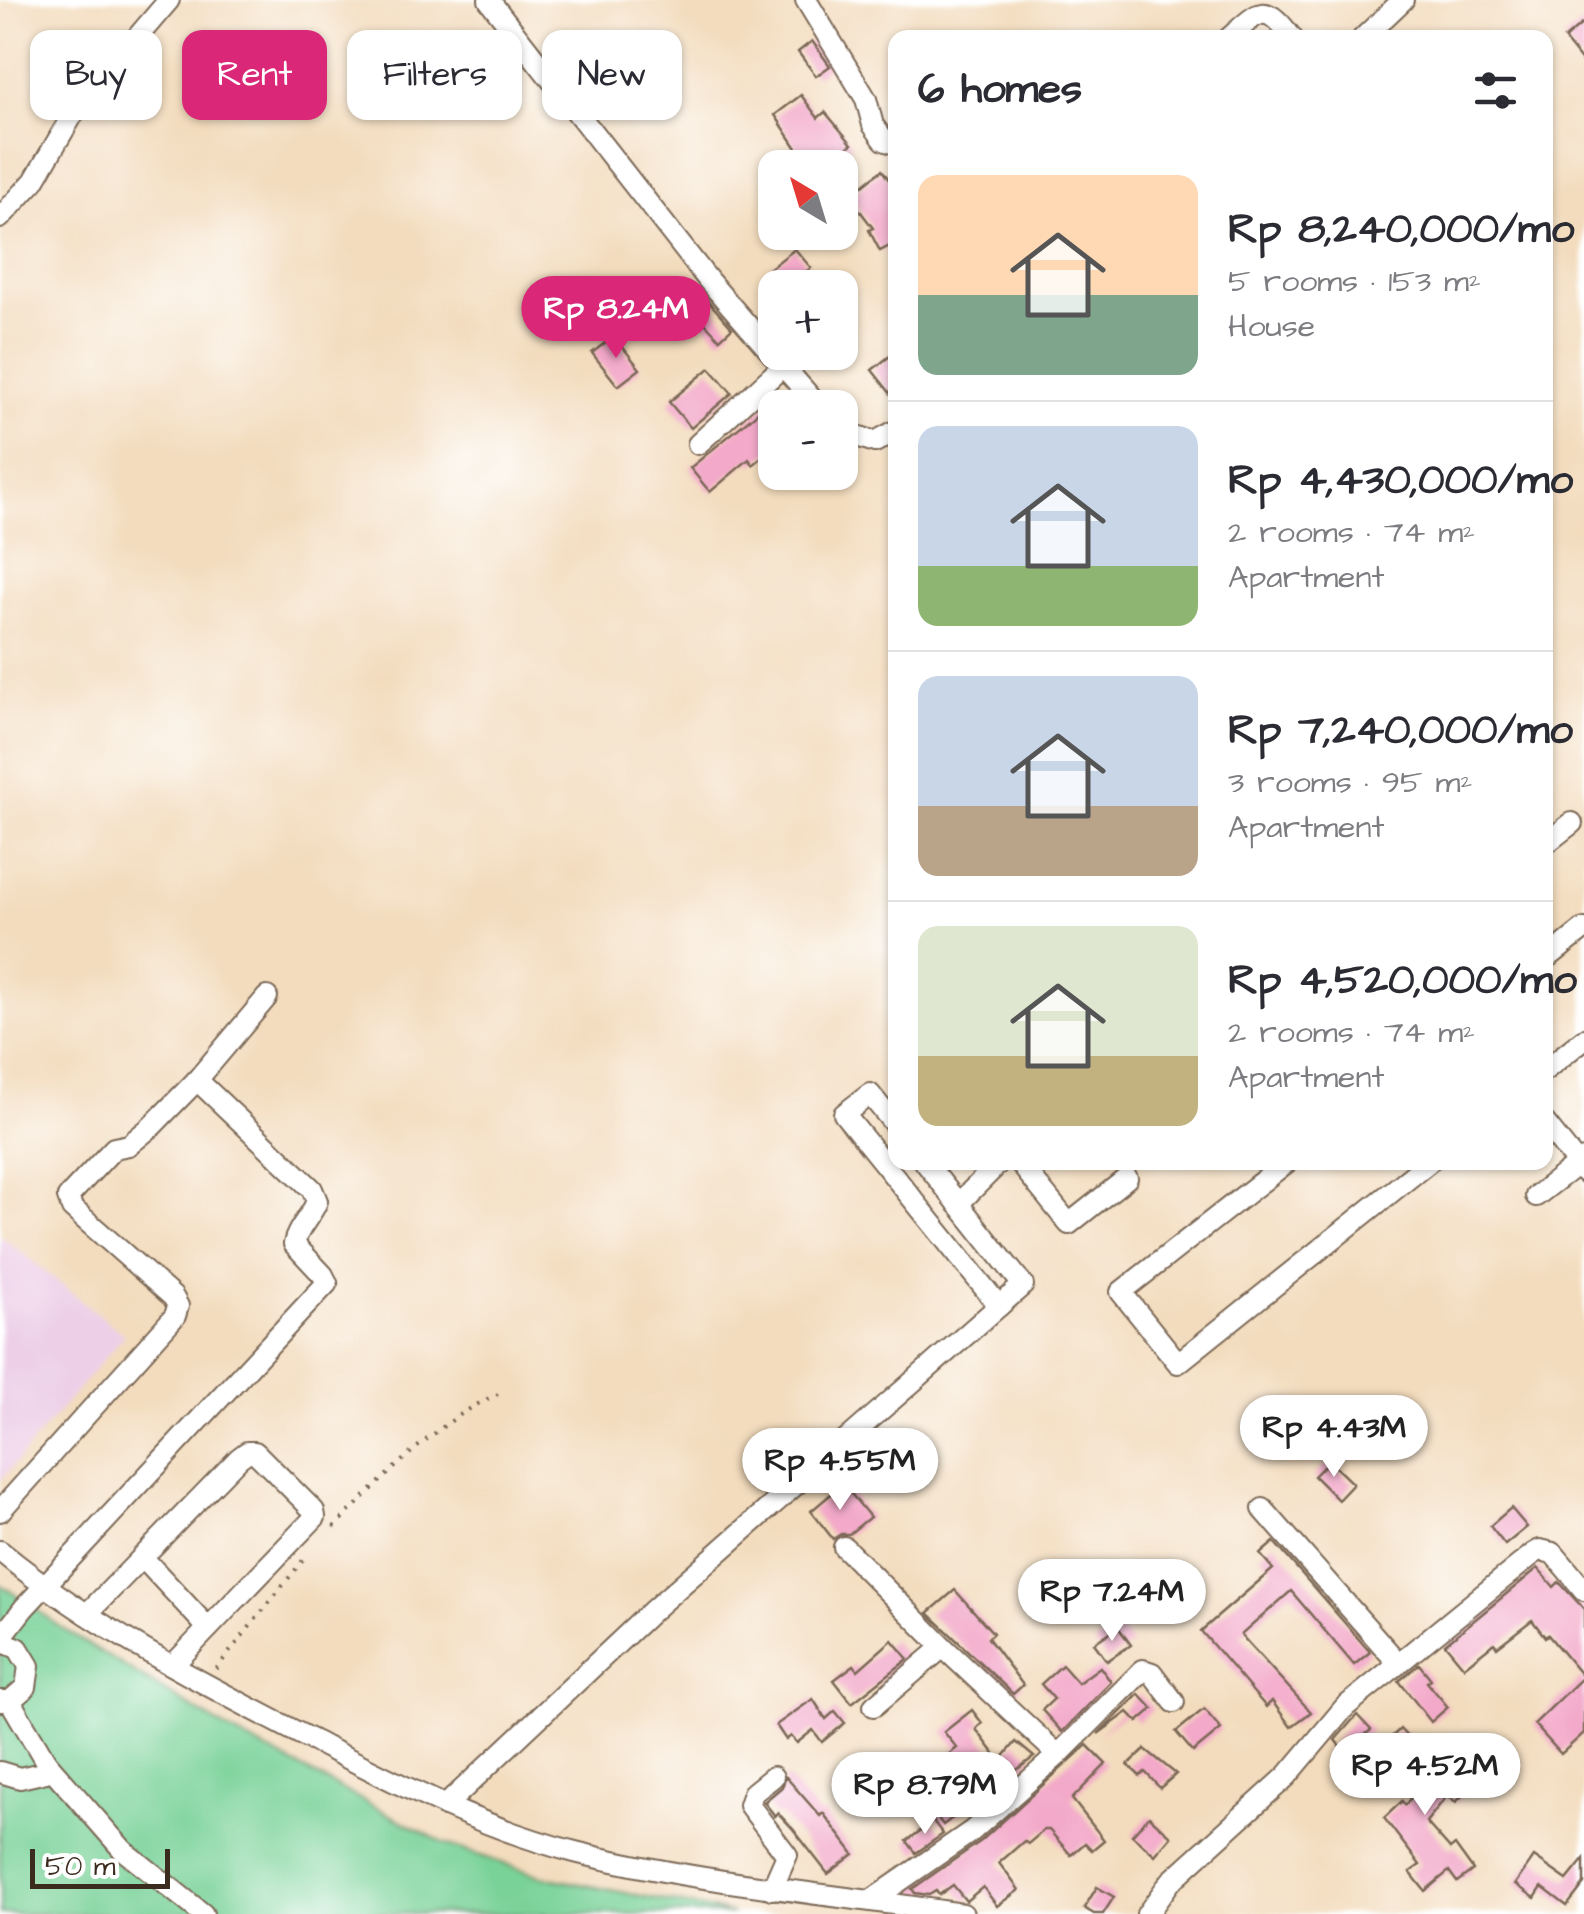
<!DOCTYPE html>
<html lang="en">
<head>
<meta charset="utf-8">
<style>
	body { margin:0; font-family:"Architects Daughter",sans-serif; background:#f2f2f3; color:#2b2b33; height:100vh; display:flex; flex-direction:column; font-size:38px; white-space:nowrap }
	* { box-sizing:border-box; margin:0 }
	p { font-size:32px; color:#7c7c81 }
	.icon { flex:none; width:55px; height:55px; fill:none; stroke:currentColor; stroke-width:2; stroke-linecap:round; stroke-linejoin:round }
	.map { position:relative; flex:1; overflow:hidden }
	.panel { position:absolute; left:888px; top:30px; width:665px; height:1140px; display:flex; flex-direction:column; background:#fff; border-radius:20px; box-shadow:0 2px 8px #0004 }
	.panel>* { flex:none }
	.hud { position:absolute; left:30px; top:30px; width:708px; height:90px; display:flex; gap:20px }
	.needle { width:65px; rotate:322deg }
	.fabs { position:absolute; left:758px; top:150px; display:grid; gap:20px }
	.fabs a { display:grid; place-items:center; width:100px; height:100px; border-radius:20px; background:#fff; box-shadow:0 2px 8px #0004; font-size:50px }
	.scale { position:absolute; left:30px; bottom:25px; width:140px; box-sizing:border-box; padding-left:10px; border:5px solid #3b2a1e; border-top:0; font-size:28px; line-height:35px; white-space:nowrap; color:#3b2a1e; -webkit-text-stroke:8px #fff; paint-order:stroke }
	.price { position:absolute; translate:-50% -85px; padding:0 22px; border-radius:35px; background:#fff; color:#222; font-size:32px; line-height:65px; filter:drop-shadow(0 2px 5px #0008) }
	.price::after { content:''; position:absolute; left:50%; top:60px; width:30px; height:22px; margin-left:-15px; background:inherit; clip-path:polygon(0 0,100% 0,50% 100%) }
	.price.on { background:#db2777; color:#fff }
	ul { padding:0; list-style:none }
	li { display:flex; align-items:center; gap:30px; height:250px; padding:0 30px }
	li+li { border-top:2px solid #e1e1e2 }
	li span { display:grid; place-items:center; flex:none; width:280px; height:200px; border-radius:20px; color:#555 }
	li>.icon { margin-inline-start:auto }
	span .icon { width:120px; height:120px; fill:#fffc; stroke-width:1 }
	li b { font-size:42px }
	h2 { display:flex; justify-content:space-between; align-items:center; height:120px; padding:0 30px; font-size:42px }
	.pill { padding:0 35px; border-radius:20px; background:#fff; box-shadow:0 2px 8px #0004; font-size:35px; line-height:90px }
	.pill.on { background:#db2777; color:#fff }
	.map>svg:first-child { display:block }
	.built { fill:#edd0e8 }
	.green { fill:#79d298; stroke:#5a7e5b; stroke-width:2.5 }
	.building { fill:#f3a9c9 }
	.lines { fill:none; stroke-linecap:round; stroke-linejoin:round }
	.minor-casing { stroke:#7b6856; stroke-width:24 }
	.path { stroke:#7b6856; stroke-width:4; stroke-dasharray:2.5 8; stroke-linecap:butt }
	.minor { stroke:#fff; stroke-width:20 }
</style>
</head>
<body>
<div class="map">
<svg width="1584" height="1914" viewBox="0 0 1584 1914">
	<rect width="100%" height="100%" fill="#fff"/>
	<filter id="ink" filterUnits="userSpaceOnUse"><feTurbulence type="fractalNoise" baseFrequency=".01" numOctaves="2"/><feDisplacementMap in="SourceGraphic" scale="20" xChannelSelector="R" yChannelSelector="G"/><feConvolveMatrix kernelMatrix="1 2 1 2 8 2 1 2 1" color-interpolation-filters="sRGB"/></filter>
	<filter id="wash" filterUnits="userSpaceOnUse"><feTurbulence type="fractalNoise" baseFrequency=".0048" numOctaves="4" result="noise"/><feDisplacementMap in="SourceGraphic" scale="40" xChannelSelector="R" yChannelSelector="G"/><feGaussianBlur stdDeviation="2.25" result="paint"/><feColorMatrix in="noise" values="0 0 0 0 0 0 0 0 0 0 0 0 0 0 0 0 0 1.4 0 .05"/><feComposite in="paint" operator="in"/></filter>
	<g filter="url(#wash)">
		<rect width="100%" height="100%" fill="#f3dcbd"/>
		<path class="built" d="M0 1235 124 1335 0 1481Z"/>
		<path class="green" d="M0 1584 69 1633 230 1731 446 1844 540 1876 733 1914H0Z"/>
		<g id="blocks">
			<g class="building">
				<path d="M1584 22V64L1564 39Z"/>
				<path d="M812 41 830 66 816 76 798 52Z"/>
				<path d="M801 95 818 118 825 112 852 144 821 168H810L775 115Z"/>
				<path d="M882 170 895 188V243L880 251 869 230 873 228 849 196Z"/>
				<path d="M795 249 811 268 783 288 769 269Z"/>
				<path d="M700 292 732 328 720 339 687 304Z"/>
				<path d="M614 336 640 369 618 386 592 353Z"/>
				<path d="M895 352V399L872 370Z"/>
				<path d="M710 368 732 393 691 428 669 402Z"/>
				<path d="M775 398V447L753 465 749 459 710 492 690 468Z"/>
				<path d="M1329 1461 1353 1484 1338 1500 1314 1476Z"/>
				<path d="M843 1484 870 1517 849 1534H841L833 1539 811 1511Z"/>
				<path d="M1511 1508 1527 1527 1505 1545 1490 1526Z"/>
				<path d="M1274 1542 1370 1652 1354 1665 1291 1591 1241 1635 1311 1712 1291 1727 1272 1701 1266 1707 1201 1631 1273 1569 1260 1554Z"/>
				<path d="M1538 1568 1554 1587 1559 1582 1584 1609V1733L1561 1754 1534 1724 1583 1677 1548 1635 1545 1637 1532 1620 1497 1647 1494 1643 1464 1667 1445 1644Z"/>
				<path d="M955 1590 993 1633 988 1638 1023 1685 1013 1694 928 1613Z"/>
				<path d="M1118 1627 1131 1645 1107 1661 1094 1643Z"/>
				<path d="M892 1640 908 1659 852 1703 834 1680 854 1665 858 1670Z"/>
				<path d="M1419 1664 1431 1679 1427 1682 1448 1707 1431 1722 1399 1681Z"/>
				<path d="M1062 1665 1078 1683 1100 1667 1111 1682 1062 1732 1042 1710 1054 1699 1041 1684Z"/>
				<path d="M1139 1694 1153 1709 1138 1722 1128 1712 1098 1734Z"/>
				<path d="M813 1699 826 1719 835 1711 845 1723 822 1742 813 1730 797 1743 791 1736 786 1740 776 1725Z"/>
				<path d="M1204 1709 1221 1729 1193 1752 1176 1732Z"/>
				<path d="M972 1710 982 1723 976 1729 1000 1761 1016 1742 1034 1757 943 1825 917 1791 929 1781 937 1790 961 1772 948 1755 957 1748 944 1732Z"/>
				<path d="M1357 1715 1371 1730 1345 1752 1335 1740Z"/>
				<path d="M1400 1729 1462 1796 1456 1802 1447 1796 1426 1822 1450 1849 1455 1845 1473 1870 1457 1882 1449 1871 1425 1891 1410 1872 1420 1865 1384 1818 1402 1801 1405 1805 1426 1779 1396 1754 1394 1757 1383 1745Z"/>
				<path d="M1087 1745 1106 1764 1072 1799 1104 1840 1092 1850 1085 1843 1071 1855 1049 1830H1044L1028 1844 1024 1841 999 1863 1019 1890 997 1906 983 1887 966 1901 953 1885 939 1895 936 1891 929 1895 915 1893 912 1889 981 1841Z"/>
				<path d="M1145 1749 1176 1774 1160 1788 1145 1772 1140 1776 1128 1765Z"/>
				<path d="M786 1777 820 1816 823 1813 854 1854 828 1874 793 1829 778 1813 775 1816 764 1802 782 1787Z"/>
				<path d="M1149 1816 1171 1836 1155 1855 1132 1835Z"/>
				<path d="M933 1821 943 1834 916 1853 907 1841Z"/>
				<path d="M1534 1857 1567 1880 1584 1859V1884L1567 1906 1542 1887 1535 1898 1515 1884Z"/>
				<path d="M1097 1887 1114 1897 1103 1914H1094L1084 1908Z"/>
			</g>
		</g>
	</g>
	<g filter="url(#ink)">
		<use href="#blocks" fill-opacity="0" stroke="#7b6856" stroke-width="2.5"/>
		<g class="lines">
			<defs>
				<g id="minor">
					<path d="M489 0 709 281 783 366 698 444"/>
					<path d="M806 0 866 99 873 125 884 140 895 144"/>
					<path d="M1229 38C1260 11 1264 1 1292 38"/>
					<path d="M1363 38 1403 0"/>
					<path d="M0 218 34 181 76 109 169 0"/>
					<path d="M783 366 820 408"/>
					<path d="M840 424 851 434 875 442 895 431"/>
					<path d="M1545 844 1572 823"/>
					<path d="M1545 960 1584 929"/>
					<path d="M1545 1070 1584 1039"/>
					<path d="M1545 1123 1584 1172"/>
					<path d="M895 1125 870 1094 844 1114 999 1306 1023 1285 925 1162"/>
					<path d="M1019 1162 1069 1224 1127 1178"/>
					<path d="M1287 1162 1121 1292 1178 1363 1429 1162"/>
					<path d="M1536 1196 1584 1159"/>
					<path d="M958 1204 1000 1162"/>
					<path d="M1263 1509 1398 1663"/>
					<path d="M0 1511 175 1316 178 1306 173 1297 72 1208 68 1197 114 1148 129 1145 152 1126 197 1080 267 997"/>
					<path d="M844 1547 943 1647 1058 1755"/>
					<path d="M0 1551C94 1628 203 1684 310 1739 396 1783 481 1828 575 1852 702 1884 834 1894 963 1914"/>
					<path d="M142 1557 208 1628"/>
					<path d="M87 1614 239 1458 247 1452H255L314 1511 315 1517 173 1665"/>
					<path d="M0 1639 24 1608 327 1283 323 1275 294 1244C297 1228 311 1217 317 1201L312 1189 197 1080"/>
					<path d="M0 1641 18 1648 29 1666 26 1687 10 1701H0"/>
					<path d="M874 1706 943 1647"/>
					<path d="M46 1762 123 1850 203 1914"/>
					<path d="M0 1772 20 1778 46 1772V1762L10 1701"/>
					<path d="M445 1806 653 1610 999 1306"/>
					<path d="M772 1889 787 1855 749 1805 753 1793 773 1777"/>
					<path d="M872 1900 972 1831 1058 1755 1143 1670 1152 1673 1174 1702"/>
					<path d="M1147 1914 1171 1881 1287 1776 1345 1707 1533 1554 1540 1550 1553 1553 1584 1590"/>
				</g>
			</defs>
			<use href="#minor" class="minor-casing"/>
			<g class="path">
				<path d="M334 1527C383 1479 435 1422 498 1394"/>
				<path d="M216 1669 304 1559"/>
			</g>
			<use href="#minor" class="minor"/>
		</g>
	</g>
</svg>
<div class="fabs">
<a><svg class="needle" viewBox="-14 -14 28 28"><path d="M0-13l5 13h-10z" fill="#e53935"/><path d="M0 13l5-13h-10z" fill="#7c7c81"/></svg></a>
<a>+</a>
<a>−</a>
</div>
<div class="scale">50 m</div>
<b class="price on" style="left:616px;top:361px">Rp 8.24M</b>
<b class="price" style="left:1334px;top:1480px">Rp 4.43M</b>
<b class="price" style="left:840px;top:1513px">Rp 4.55M</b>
<b class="price" style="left:1112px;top:1644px">Rp 7.24M</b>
<b class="price" style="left:1425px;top:1818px">Rp 4.52M</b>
<b class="price" style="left:925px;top:1837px">Rp 8.79M</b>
<div class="hud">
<a class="pill">Buy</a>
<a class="pill on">Rent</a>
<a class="pill">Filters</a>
<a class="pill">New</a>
</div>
<section class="panel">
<h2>6 homes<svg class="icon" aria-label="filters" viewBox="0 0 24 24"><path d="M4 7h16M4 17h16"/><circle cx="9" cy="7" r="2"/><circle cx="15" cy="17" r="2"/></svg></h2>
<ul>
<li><span style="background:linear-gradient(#ffd9b3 60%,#7fa58c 0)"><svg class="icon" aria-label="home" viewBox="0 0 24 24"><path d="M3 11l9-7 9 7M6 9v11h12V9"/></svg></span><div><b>Rp 8,240,000/mo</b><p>5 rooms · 153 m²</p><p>House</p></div></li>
<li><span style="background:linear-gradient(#c9d6e8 70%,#8fb573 0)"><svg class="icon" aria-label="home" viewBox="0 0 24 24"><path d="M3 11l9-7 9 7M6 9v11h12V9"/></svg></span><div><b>Rp 4,430,000/mo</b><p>2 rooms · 74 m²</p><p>Apartment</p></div></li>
<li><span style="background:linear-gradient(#c9d6e8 65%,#b9a48a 0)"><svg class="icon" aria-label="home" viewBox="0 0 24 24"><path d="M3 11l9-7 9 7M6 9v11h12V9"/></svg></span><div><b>Rp 7,240,000/mo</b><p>3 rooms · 95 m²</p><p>Apartment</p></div></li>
<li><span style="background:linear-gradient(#dfe7d0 65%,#c2b280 0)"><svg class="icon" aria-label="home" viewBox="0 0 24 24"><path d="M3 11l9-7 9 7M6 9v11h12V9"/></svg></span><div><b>Rp 4,520,000/mo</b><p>2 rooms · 74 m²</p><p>Apartment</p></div></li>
</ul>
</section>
</div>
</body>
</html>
